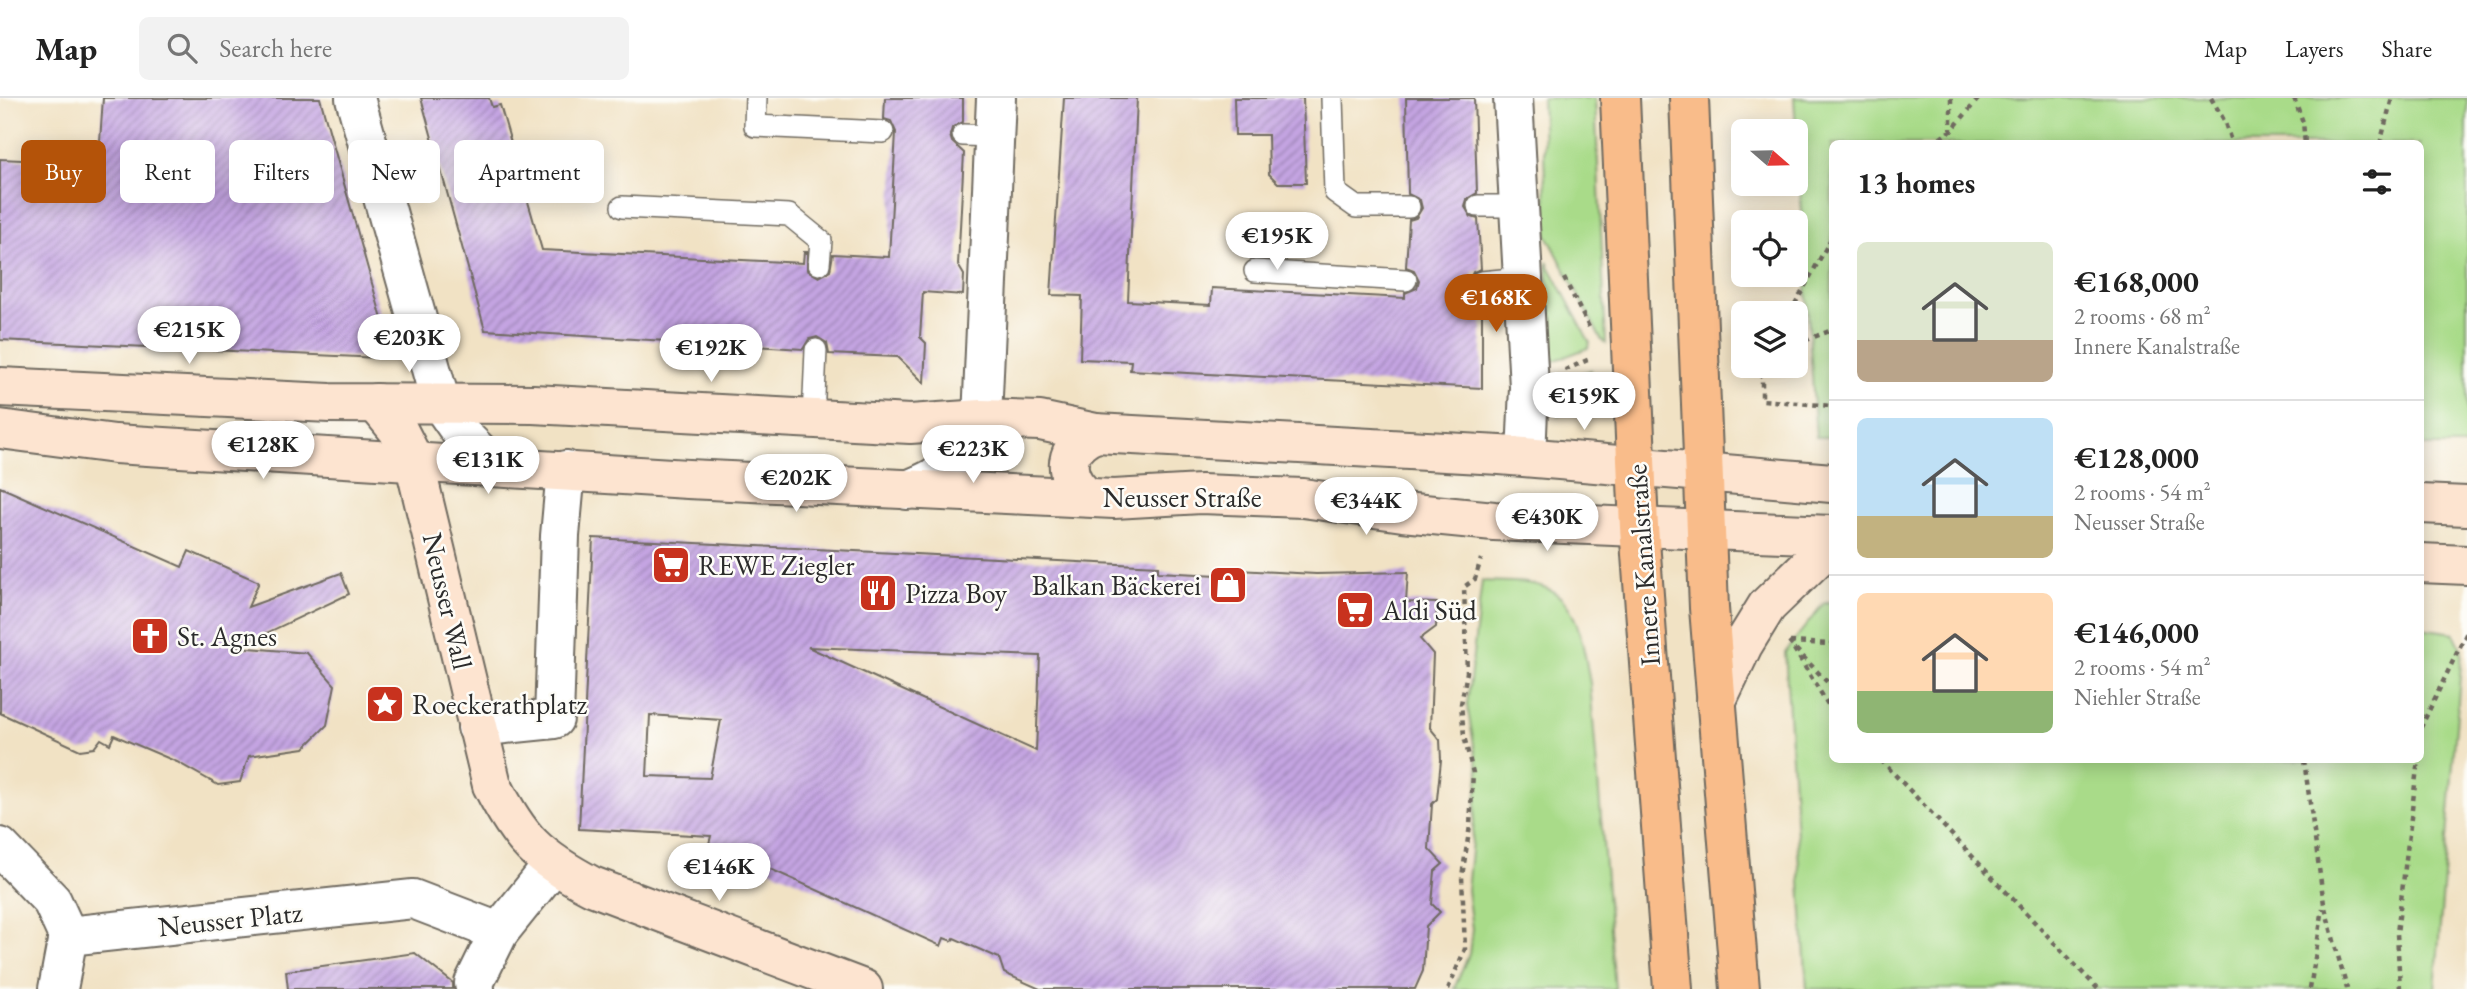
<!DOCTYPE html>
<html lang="en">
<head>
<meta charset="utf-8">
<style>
	body { margin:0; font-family:"EB Garamond",serif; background:#f2f2f2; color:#222; height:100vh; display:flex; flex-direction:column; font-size:26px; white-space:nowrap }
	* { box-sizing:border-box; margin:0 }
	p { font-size:23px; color:#767676 }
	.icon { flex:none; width:38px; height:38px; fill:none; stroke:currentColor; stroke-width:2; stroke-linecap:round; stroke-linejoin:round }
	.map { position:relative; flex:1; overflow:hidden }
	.details { position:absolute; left:1829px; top:42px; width:595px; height:623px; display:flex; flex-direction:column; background:#fff; border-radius:10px; box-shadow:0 4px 18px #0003 }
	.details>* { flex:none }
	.hud { position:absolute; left:21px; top:42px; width:665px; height:63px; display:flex; gap:14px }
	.needle { width:46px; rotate:110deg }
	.fabs { position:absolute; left:1731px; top:21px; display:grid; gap:14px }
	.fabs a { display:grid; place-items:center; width:77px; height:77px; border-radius:10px; background:#fff; box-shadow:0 4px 18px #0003; font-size:35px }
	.price { position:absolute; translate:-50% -60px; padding:0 16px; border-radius:24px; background:#fff; color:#222; font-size:23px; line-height:46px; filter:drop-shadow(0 2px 4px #0008) }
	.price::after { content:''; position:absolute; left:50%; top:42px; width:21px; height:16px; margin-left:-10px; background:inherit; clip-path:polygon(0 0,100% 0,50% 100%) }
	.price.on { background:#b45309; color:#fff }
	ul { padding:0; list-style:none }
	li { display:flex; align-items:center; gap:21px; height:175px; padding:0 28px }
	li+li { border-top:2px solid #e0e0e0 }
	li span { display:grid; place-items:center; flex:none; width:196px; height:140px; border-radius:10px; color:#555 }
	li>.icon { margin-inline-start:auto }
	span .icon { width:84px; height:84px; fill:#fffc; stroke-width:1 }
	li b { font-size:30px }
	h2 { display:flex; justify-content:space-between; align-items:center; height:84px; padding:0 28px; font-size:30px }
	.chip { padding:0 24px; border-radius:10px; background:#fff; box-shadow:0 4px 18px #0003; font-size:24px; line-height:63px }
	.chip.on { background:#b45309; color:#fff }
	header { display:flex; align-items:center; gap:42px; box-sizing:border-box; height:98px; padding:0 35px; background:#fff; border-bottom:2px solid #e0e0e0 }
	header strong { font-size:33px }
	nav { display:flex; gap:38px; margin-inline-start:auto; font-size:24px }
	.search { width:490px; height:63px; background:#f2f2f2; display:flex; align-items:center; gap:18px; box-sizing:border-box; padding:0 24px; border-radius:10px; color:#767676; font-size:26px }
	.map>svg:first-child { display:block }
	.green { fill:#a9db89; stroke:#6a835a; stroke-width:2 }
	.building { fill:url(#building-hatch); fill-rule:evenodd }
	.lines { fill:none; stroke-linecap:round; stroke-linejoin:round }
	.lane-casing { stroke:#706b61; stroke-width:24 }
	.street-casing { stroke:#706b61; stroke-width:42 }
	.secondary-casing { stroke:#706b61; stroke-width:42 }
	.primary-casing { stroke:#706b61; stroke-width:42 }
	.path { stroke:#706b61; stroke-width:4.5; stroke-dasharray:5 5; stroke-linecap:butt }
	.lane { stroke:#fff; stroke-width:21 }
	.street { stroke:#fff; stroke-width:38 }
	.secondary { stroke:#fde4d0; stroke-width:38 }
	.primary { stroke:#f9bc8a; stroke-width:38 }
	.labels { text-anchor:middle; stroke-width:5; stroke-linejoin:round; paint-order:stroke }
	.street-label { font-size:28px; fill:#2b2b2b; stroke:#fdfcf7 }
	.poi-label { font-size:28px; fill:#2b2b2b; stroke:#fdfcf7; text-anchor:start }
</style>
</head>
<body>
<header>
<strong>Map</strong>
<div class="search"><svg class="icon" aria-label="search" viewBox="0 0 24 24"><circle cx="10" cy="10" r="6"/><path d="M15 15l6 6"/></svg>Search here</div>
<nav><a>Map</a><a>Layers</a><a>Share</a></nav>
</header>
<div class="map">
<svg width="2467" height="891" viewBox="0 0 2467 891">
	<defs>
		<pattern id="building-hatch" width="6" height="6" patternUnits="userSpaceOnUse" patternTransform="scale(1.75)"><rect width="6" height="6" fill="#c4a4e2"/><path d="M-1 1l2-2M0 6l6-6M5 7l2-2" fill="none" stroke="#9f86b7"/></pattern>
	</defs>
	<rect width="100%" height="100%" fill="#fdfcf7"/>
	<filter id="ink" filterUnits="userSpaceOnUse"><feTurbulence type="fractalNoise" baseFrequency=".0143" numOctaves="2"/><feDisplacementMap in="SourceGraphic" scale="14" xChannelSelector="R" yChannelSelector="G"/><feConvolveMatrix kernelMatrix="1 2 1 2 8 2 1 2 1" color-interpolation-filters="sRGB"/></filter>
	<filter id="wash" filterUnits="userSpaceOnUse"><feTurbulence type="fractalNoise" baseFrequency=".00686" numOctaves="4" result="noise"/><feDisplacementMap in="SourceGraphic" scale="28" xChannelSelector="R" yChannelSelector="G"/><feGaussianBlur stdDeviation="1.57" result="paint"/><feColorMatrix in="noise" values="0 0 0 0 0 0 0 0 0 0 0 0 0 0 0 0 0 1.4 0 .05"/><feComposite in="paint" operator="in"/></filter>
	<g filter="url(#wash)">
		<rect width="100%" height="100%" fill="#f1e2c4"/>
		<g class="green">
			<path d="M1542 0H1595L1606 245 1602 243 1547 137Z"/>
			<path d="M1794 0H2467V348H2420V46H1832V339H1816Z"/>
			<path d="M1547 164 1590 245 1588 250 1551 264Z"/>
			<path d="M1591 272 1589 307 1558 317 1551 287Z"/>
			<path d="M1482 483C1502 484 1528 482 1546 490 1580 503 1584 555 1590 585L1615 891H1454L1469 856 1472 831 1467 792 1479 675 1467 607Z"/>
			<path d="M1832 503V662H2420V530L2454 535 2462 553 2435 891H1807L1785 554 1823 506Z"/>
		</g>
		<g id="blocks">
			<g class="building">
				<path d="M103 0H320L389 246 379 260 0 242V61L90 65V57L99 58Z"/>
				<path d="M421 0H489L492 9 500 7 542 152 803 165 804 154H807V172L819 179 830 173 833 156 889 159 896 34 891 23 884 21 885 0H963V24L952 30 950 37 952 44 964 55 958 167 964 177 963 197 923 194 920 239 926 245 924 285 898 259 829 256 827 245 817 239 809 241 803 251 485 232Z"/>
				<path d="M1064 0H1137L1128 203 1211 207 1212 190 1405 200V195L1417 190 1419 182 1414 172 1406 169 1409 122 1416 120 1422 110 1420 102 1408 96 1406 0H1474L1477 95 1467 101 1465 109 1471 119 1478 121 1481 171 1473 174 1468 185 1471 192 1482 197V290L1130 272 1131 263 1080 261 1082 198 1051 197Z"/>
				<path d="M1234 0H1303L1306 85H1278L1269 76 1268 37H1235Z"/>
				<path d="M0 389 182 469 189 453 259 484 248 509 341 475 349 496 237 549 307 555 335 587 327 627 304 650 249 658 240 684 218 687 177 664 114 637 110 646 101 641 94 650 80 652 0 615Z"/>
				<path d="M593 440 1158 468V474L1218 477 1219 471 1316 476 1408 474 1406 504 1437 505 1436 529 1420 541 1433 556 1430 630 1440 642 1441 662 1437 701 1432 706 1429 751 1443 766 1435 773 1432 806 1440 814 1426 828 1423 873 1415 891H1040L1004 875 999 860 954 840 952 843 944 840 941 848 757 765 708 750 711 738 579 731ZM808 549 1040 558 1036 653ZM650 617 721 622 710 680 647 678Z"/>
				<path d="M415 855 453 885V891H288L286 873Z"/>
			</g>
		</g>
	</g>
	<g filter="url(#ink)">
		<use href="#blocks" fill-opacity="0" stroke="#706b61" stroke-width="2"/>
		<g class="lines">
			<defs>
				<g id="lane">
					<path d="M756 0 755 28 883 34"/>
					<path d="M1332 0 1335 94 1356 109H1409"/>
					<path d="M963 37 995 38"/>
					<path d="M1478 108H1519"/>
					<path d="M622 109 789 117 821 143 819 166"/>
					<path d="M1255 173 1406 182"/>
					<path d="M1481 184 1523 180"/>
					<path d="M813 321 816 252"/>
				</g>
				<g id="street">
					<path d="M355 0 441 306 464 339 493 368"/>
					<path d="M1513 0 1529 289 1526 359"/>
					<path d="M907 392C951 375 962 363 982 321L996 0"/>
					<path d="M477 629 554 621 560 438 566 372"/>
					<path d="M0 749 52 803 68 838 413 801 499 834"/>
					<path d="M58 891 68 838"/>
					<path d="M475 891 474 885 499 834 552 768"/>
				</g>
				<g id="secondary">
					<path d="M0 289 330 305 533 306 910 326 982 321 1040 323 1096 335 1500 357 1832 385"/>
					<path d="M376 305 398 332 414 363 492 687C520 742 537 759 592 788L863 891"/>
					<path d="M0 331 115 346 688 381 1114 401 1201 396 1303 400 1403 414 1494 423 1832 437"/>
					<path d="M1087 399C1060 377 1063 349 1096 335"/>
					<path d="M2420 406 2467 408"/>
					<path d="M2420 465 2467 467"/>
					<path d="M1716 604 1743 547 1767 508 1832 445"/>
				</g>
				<g id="primary">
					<path d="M1620 0 1639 429 1673 891"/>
					<path d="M1689 0 1709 510 1740 891"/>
				</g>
			</defs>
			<use href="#lane" class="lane-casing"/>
			<use href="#street" class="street-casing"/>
			<use href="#secondary" class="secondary-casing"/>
			<use href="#primary" class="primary-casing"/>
			<g class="path">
				<path d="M1951 0V46"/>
				<path d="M2211 0 2224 22 2232 46"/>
				<path d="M2294 0 2303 24 2305 46"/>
				<path d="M1932 46 1952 32 1979 0"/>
				<path d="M2380 46 2392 0"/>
				<path d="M1564 180 1590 231"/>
				<path d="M1790 215 1832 139"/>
				<path d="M1796 246 1832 232"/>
				<path d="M1751 268 1762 279V302L1832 308"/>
				<path d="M1565 272 1592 260"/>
				<path d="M1789 544 1832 589"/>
				<path d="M1790 544 1832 546"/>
				<path d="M1794 551 1832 613"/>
				<path d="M2420 640 2421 629 2467 534"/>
				<path d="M1881 662 2098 891"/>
				<path d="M2304 662 2324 806 2347 891"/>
				<path d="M1448 891 1465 851 1462 778 1470 728 1473 675 1464 638 1461 606 1467 574 1464 489 1475 481 1481 461"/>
				<path d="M2310 891 2323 810"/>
				<path d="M2400 891 2397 835 2418 662"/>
			</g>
			<use href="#lane" class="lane"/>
			<use href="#street" class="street"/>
			<use href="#secondary" class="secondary"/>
			<use href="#primary" class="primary"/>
		</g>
	</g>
	<defs>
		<symbol id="supermarket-square" viewBox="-11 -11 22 22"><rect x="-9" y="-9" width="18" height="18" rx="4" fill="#c8321e" stroke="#fdfcf7"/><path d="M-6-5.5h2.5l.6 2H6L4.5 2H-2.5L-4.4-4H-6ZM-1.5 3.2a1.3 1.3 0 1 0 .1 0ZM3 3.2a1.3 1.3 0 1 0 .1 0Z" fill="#fff"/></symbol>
		<symbol id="shop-square" viewBox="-11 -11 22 22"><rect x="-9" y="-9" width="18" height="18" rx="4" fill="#c8321e" stroke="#fdfcf7"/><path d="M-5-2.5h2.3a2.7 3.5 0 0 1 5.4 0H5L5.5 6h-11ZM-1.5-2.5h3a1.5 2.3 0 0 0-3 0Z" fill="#fff"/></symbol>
		<symbol id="restaurant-square" viewBox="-11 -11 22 22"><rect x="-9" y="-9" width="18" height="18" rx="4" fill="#c8321e" stroke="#fdfcf7"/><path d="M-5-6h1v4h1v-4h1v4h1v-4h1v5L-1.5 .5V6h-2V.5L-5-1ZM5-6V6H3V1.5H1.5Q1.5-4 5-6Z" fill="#fff"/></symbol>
		<symbol id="church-square" viewBox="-11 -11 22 22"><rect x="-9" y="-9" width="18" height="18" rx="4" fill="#c8321e" stroke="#fdfcf7"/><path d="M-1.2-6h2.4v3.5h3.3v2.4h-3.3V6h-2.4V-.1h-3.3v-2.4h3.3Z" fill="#fff"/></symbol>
		<symbol id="sight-square" viewBox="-11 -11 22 22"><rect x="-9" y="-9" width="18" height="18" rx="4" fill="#c8321e" stroke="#fdfcf7"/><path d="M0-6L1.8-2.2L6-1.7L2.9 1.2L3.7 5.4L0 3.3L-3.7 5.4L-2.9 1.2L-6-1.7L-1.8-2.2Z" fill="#fff"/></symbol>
	</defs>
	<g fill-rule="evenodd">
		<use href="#supermarket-square" x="649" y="445" width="44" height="44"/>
		<use href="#shop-square" x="1206" y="465" width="44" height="44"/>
		<use href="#restaurant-square" x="856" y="473" width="44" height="44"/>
		<use href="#supermarket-square" x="1333" y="490" width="44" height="44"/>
		<use href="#church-square" x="128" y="516" width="44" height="44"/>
		<use href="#sight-square" x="363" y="584" width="44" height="44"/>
	</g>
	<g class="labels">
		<g class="street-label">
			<text x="1182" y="409">Neusser Straße</text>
			<text transform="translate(1643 467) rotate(-94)" y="10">Innere Kanalstraße</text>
			<text transform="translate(448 503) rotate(77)" y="10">Neusser Wall</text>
			<text transform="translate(230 821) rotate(-6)" y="10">Neusser Platz</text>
		</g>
		<g class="poi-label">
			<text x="698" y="477">REWE Ziegler</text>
			<text x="1201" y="497" text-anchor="end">Balkan Bäckerei</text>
			<text x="905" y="505">Pizza Boy</text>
			<text x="1382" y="522">Aldi Süd</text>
			<text x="177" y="548">St. Agnes</text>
			<text x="412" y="616">Roeckerathplatz</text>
		</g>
	</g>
</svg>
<div class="fabs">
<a><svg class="needle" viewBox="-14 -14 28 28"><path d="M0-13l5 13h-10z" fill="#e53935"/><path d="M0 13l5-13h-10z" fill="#767676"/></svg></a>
<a><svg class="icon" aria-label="locate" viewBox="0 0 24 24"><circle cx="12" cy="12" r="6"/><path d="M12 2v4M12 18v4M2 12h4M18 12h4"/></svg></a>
<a><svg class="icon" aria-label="layers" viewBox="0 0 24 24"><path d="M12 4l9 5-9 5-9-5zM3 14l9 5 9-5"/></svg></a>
</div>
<b class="price" style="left:1277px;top:174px">€195K</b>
<b class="price on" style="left:1496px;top:236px">€168K</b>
<b class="price" style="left:189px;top:268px">€215K</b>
<b class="price" style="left:409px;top:276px">€203K</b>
<b class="price" style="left:711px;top:286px">€192K</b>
<b class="price" style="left:1584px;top:334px">€159K</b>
<b class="price" style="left:263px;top:383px">€128K</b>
<b class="price" style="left:973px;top:387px">€223K</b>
<b class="price" style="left:488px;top:398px">€131K</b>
<b class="price" style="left:796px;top:416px">€202K</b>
<b class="price" style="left:1366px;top:439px">€344K</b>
<b class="price" style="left:1547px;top:455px">€430K</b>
<b class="price" style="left:719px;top:805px">€146K</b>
<div class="hud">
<a class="chip on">Buy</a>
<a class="chip">Rent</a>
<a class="chip">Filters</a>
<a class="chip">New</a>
<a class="chip">Apartment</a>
</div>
<section class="details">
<h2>13 homes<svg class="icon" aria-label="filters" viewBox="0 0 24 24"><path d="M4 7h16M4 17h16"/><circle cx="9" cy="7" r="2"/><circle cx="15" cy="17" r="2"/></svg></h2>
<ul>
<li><span style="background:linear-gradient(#dfe7d0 70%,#b9a48a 0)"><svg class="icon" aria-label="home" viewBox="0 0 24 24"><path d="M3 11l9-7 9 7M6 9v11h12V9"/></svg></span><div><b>€168,000</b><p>2 rooms · 68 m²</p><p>Innere Kanalstraße</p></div></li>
<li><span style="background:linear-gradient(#bfe0f5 70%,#c2b280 0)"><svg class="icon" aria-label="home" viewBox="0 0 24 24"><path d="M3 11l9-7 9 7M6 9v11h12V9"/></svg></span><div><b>€128,000</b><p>2 rooms · 54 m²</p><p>Neusser Straße</p></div></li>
<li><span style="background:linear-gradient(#ffd9b3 70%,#8fb573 0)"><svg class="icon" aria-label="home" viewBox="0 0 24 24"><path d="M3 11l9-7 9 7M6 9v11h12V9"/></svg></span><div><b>€146,000</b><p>2 rooms · 54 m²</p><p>Niehler Straße</p></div></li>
</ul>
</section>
</div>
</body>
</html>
